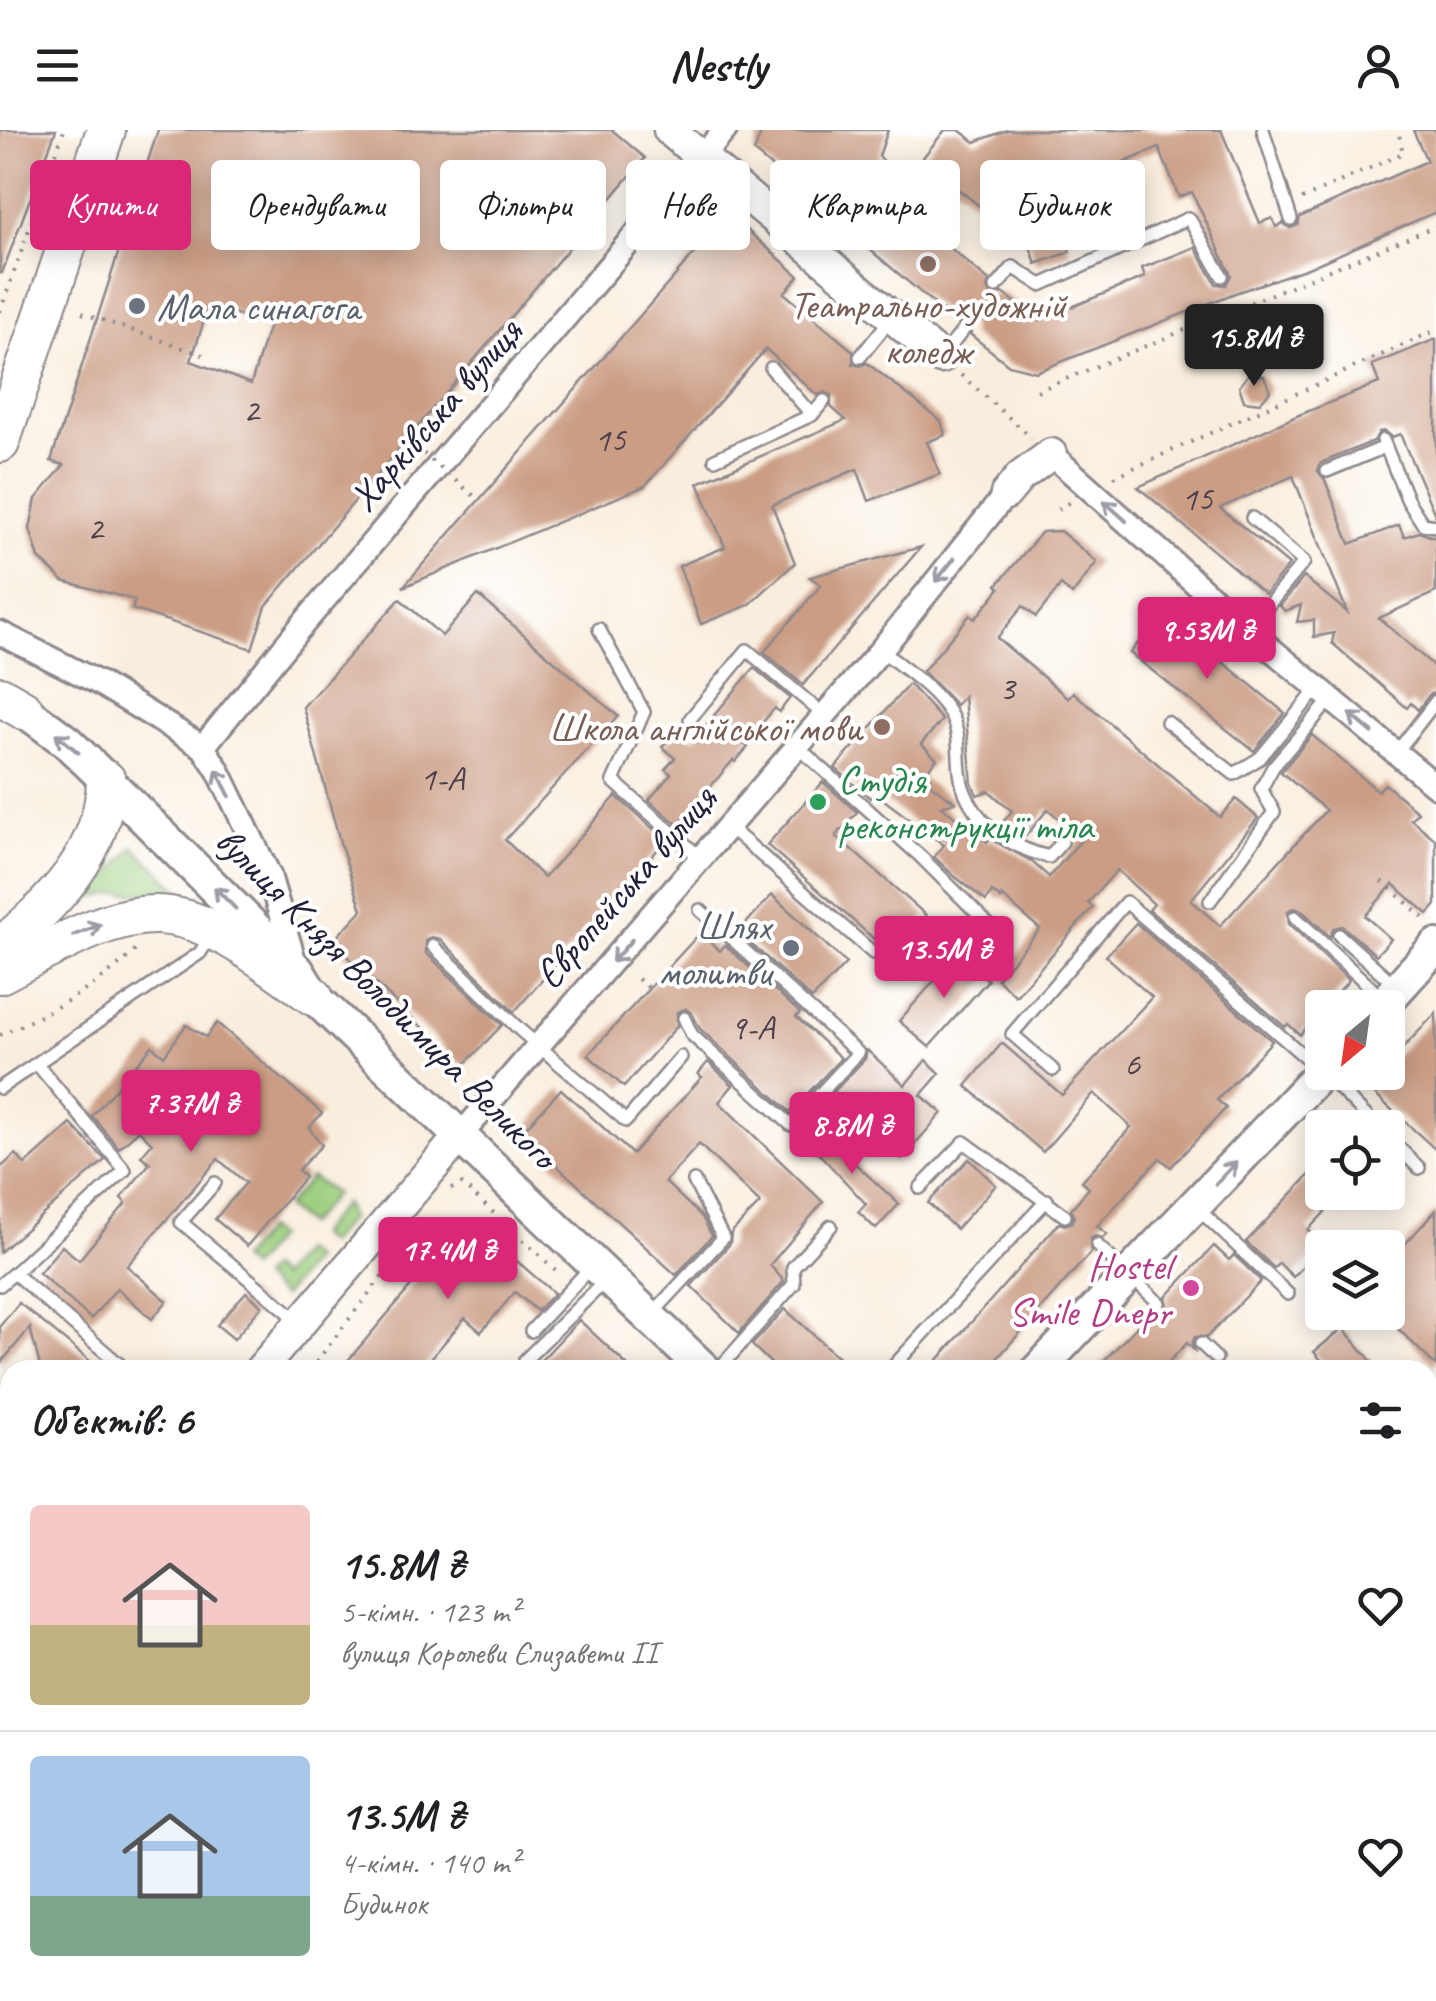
<!DOCTYPE html>
<html lang="uk">
<head>
<meta charset="utf-8">
<style>
	body { margin:0; font-family:Caveat,sans-serif; background:#f2f2f2; color:#202124; height:100vh; display:flex; flex-direction:column; font-size:38px; white-space:nowrap }
	* { box-sizing:border-box; margin:0 }
	p { font-size:32px; color:#757577 }
	.icon { flex:none; width:55px; height:55px; fill:none; stroke:currentColor; stroke-width:2; stroke-linecap:round; stroke-linejoin:round }
	.map { position:relative; flex:1; overflow:hidden }
	.sheet { position:absolute; left:0px; top:1230px; width:1438px; height:642px; display:flex; flex-direction:column; background:#fff; border-radius:30px 30px 0 0; box-shadow:0 5px 25px #0003 }
	.sheet>* { flex:none }
	.banner { position:absolute; left:30px; top:30px; width:1378px; height:90px; display:flex; gap:20px }
	.needle { width:65px; rotate:209deg }
	.tools { position:absolute; left:1305px; top:860px; display:grid; gap:20px }
	.tools a { display:grid; place-items:center; width:100px; height:100px; border-radius:10px; background:#fff; box-shadow:0 5px 25px #0003; font-size:50px }
	.price { position:absolute; translate:-50% -85px; padding:0 22px; border-radius:10px; background:#db2777; color:#fff; font-size:32px; line-height:65px; filter:drop-shadow(0 2px 5px #0008) }
	.price::after { content:''; position:absolute; left:50%; top:60px; width:30px; height:22px; margin-left:-15px; background:inherit; clip-path:polygon(0 0,100% 0,50% 100%) }
	.price.active { background:#222; color:#fff }
	ul { padding:0; list-style:none }
	li { display:flex; align-items:center; gap:30px; height:250px; padding:0 30px }
	li+li { border-top:2px solid #e0e0e0 }
	li span { display:grid; place-items:center; flex:none; width:280px; height:200px; border-radius:10px; color:#555 }
	li>.icon { margin-inline-start:auto }
	span .icon { width:120px; height:120px; fill:#fffc; stroke-width:1 }
	li b { font-size:42px }
	h2 { display:flex; justify-content:space-between; align-items:center; height:120px; padding:0 30px; font-size:42px }
	.pill { padding:0 35px; border-radius:10px; background:#fff; box-shadow:0 5px 25px #0003; font-size:35px; line-height:90px }
	.pill.active { background:#db2777; color:#fff }
	header { display:flex; justify-content:space-between; align-items:center; height:130px; padding:0 30px; background:#fff; font-size:45px; font-weight:700 }
	.map>svg:first-child { display:block }
	.green { fill:#9bcd7c; stroke:#5e785c; stroke-width:2.5 }
	.building { fill:#cb9d84; fill-rule:evenodd }
	.lines { fill:none; stroke-linecap:round; stroke-linejoin:round }
	.service-casing { stroke:#8e888c; stroke-width:16 }
	.minor-casing { stroke:#8e888c; stroke-width:28 }
	.tertiary-casing { stroke:#8e888c; stroke-width:35 }
	.secondary-casing { stroke:#8e888c; stroke-width:38 }
	.primary-casing { stroke:#8e888c; stroke-width:42 }
	.path { stroke:#8e888c; stroke-width:4; stroke-dasharray:2.5 8; stroke-linecap:butt }
	.service { stroke:#fff; stroke-width:11 }
	.minor { stroke:#fff; stroke-width:22 }
	.tertiary { stroke:#fff; stroke-width:30 }
	.secondary { stroke:#fff; stroke-width:32 }
	.primary { stroke:#fff; stroke-width:38 }
	.path-bridge { stroke:#8e888c; stroke-width:4; stroke-dasharray:2.5 8; stroke-linecap:butt }
	.oneway { stroke:#9c9ca7 }
	.education-dot { fill:#8d6e63; stroke:#fff; stroke-width:4 }
	.worship-dot { fill:#6b7280; stroke:#fff; stroke-width:4 }
	.leisure-dot { fill:#2e9e5b; stroke:#fff; stroke-width:4 }
	.hotel-dot { fill:#d1479c; stroke:#fff; stroke-width:4 }
	.labels { text-anchor:middle; stroke-width:8; stroke-linejoin:round; paint-order:stroke }
	.number-label { font-size:35px; fill:#4c414d }
	.education-label { font-size:40px; fill:#785e54; stroke:#fff }
	.worship-label { font-size:40px; fill:#5b616d; stroke:#fff; text-anchor:start }
	.street-label { font-size:40px; fill:#22223b; stroke:#fff }
	.leisure-label { font-size:40px; fill:#27864d; stroke:#fff; text-anchor:start }
	.hotel-label { font-size:40px; fill:#b23c85; stroke:#fff; text-anchor:end }
</style>
</head>
<body>
<header><svg class="icon" aria-label="menu" viewBox="0 0 24 24"><path d="M4 6h16M4 12h16M4 18h16"/></svg>Nestly<svg class="icon" aria-label="person" viewBox="0 0 24 24"><circle cx="12" cy="8" r="4"/><path d="M4 21q1-7 8-7t8 7"/></svg></header>
<div class="map">
<svg width="1436" height="1871" viewBox="0 0 1436 1871">
	<rect width="100%" height="100%" fill="#fff"/>
	<filter id="ink" filterUnits="userSpaceOnUse"><feTurbulence type="fractalNoise" baseFrequency=".01" numOctaves="2"/><feDisplacementMap in="SourceGraphic" scale="20" xChannelSelector="R" yChannelSelector="G"/><feConvolveMatrix kernelMatrix="1 2 1 2 8 2 1 2 1" color-interpolation-filters="sRGB"/></filter>
	<filter id="wash" filterUnits="userSpaceOnUse"><feTurbulence type="fractalNoise" baseFrequency=".0048" numOctaves="4" result="noise"/><feDisplacementMap in="SourceGraphic" scale="40" xChannelSelector="R" yChannelSelector="G"/><feGaussianBlur stdDeviation="2.25" result="paint"/><feColorMatrix in="noise" values="0 0 0 0 0 0 0 0 0 0 0 0 0 0 0 0 0 1.4 0 .05"/><feComposite in="paint" operator="in"/></filter>
	<g filter="url(#wash)">
		<rect width="100%" height="100%" fill="#f9eede"/>
		<g class="green">
			<path d="M134 717 187 767 120 762 88 769Z"/>
			<path d="M311 1047 335 1064 307 1095 285 1077Z"/>
			<path d="M344 1073 350 1088 328 1114 317 1105Z"/>
			<path d="M266 1099 276 1107 250 1139 240 1130Z"/>
			<path d="M302 1121 313 1130 282 1167 261 1148 269 1139 280 1147Z"/>
			<path d="M0 1829 10 1841V1862L29 1863 37 1871H0Z"/>
		</g>
		<g id="blocks">
			<g class="building">
				<path d="M0 0H56L2 143H0Z"/>
				<path d="M158 0H612L645 28 266 476 252 519 132 479 135 470 63 451 39 428 30 399 36 369 64 335 51 331ZM209 175 269 195 251 254 191 231Z"/>
				<path d="M762 0H888L879 26 907 56 895 71 989 151 987 159 991 165 1003 163 1040 190 1145 147 1142 138 1195 117 1216 154 1226 155 1231 145 1192 62 1179 67 1159 18 1058 60 1019 107 921 30 945 0H959L975 12 1007 0H1221L1260 93 1272 88 1276 97 1283 93 1290 98 1298 95 1300 87 1427 31 1413 0H1436V82L1308 138 1235 163 1036 242 1009 235 971 205 970 192 964 190 957 193 754 22Z"/>
				<path d="M729 84 799 146 784 163 853 221V234L860 236 867 233 941 291 945 305 927 312 940 344 869 371 857 339 772 375 795 433 749 475 701 494 679 436 725 417 698 353 846 290 831 277V265L825 262 817 265 766 219 645 356 403 457Z"/>
				<path d="M1062 98 1070 122 1036 134 1028 110Z"/>
				<path d="M1436 209V387L1400 304 1392 307 1385 301 1379 302 1374 311 1323 332 1319 335 1318 341 1325 350 1350 414 1399 395 1404 407 1419 402 1436 408V462L1379 488 1436 538V562L1429 565 1418 580 1411 573 1407 578 1332 513 1334 503 1314 507V490L1297 492 1301 475 1285 481 1280 476 1304 447 1347 482 1293 346 1220 378 1289 435 1265 464 1138 357 1299 285 1379 253 1372 235Z"/>
				<path d="M1249 244 1264 246 1270 261 1260 273 1244 271 1239 256Z"/>
				<path d="M1060 401 1097 432 1072 465 1061 455 1036 487 1023 476 997 508 1068 568 1073 562 1220 687 1236 669 1258 688 1191 770 1220 796 1326 680 1281 642 1312 605 1378 661 1385 654 1418 682 1411 689 1436 710V775L1428 784 1393 754 1365 786 1391 809 1376 825 1342 796 1333 798 1330 807 1301 780 1293 778 1288 781 1289 794 1349 850 1300 905 1288 894 1285 897 1149 780 1154 774 1117 740 1088 773 1093 777 1016 866 997 849 1040 799 1002 766 1001 769 992 762 986 771 953 745 934 727 944 715 876 664 870 668 835 638 909 554 942 590 921 614 937 629 921 647 955 672 941 676 987 712 990 709 1031 731 1049 747 1082 709 1048 679 1024 708 1001 694 1012 681 989 661 977 665 972 654 964 566 956 575 923 541 970 485 975 489 1000 458 997 455 1042 402Z"/>
				<path d="M921 417 803 555 764 522 821 455 810 447Z"/>
				<path d="M478 465 618 586 505 710 544 748 616 666 666 710 514 882 440 809 431 807 426 810V823L502 895 463 936 332 812 362 780 342 719 303 577 400 469 442 506Z"/>
				<path d="M1163 483 1285 583 1254 621 1130 523Z"/>
				<path d="M754 538 790 568 779 582 775 578 744 614 748 617 735 632 733 630 678 695 649 670 671 644 665 639 675 628 662 617 680 597 694 609Z"/>
				<path d="M823 652 857 682 836 706 926 785 891 824 767 715Z"/>
				<path d="M772 765 846 833 812 869 738 802Z"/>
				<path d="M1136 793 1272 911 1217 970 1226 978 1171 1037 1160 1028 1097 1096 1107 1104 1103 1108 1095 1106 1090 1109 1091 1122 987 1240H929L1059 1093 1065 1095 1072 1092 1074 1086 1071 1079 1089 1058 1082 1051 1131 997 1094 963 1043 1022 966 956 1002 913 1062 965 1152 867 1106 826Z"/>
				<path d="M700 803 720 821 725 815 800 883 796 887 841 928 790 982 700 899 692 883 686 879 677 882V896L624 957 588 925Z"/>
				<path d="M958 824 988 850 929 917 899 891Z"/>
				<path d="M1436 883V1020L1371 961 1372 950 1379 942H1388V934Z"/>
				<path d="M217 893 322 983 309 998 322 1015 298 1040 305 1047 247 1116 215 1089 246 1053 218 1029 127 1136 167 1171 152 1189 117 1158 91 1189 39 1143 62 1116 79 1130 126 1073 121 1068 150 1033 141 1026 152 1013 139 1000 119 1018 92 986 152 916 164 926 186 895 206 907Z"/>
				<path d="M867 920 905 955 926 930 940 943 921 965 942 983 902 1029 830 966 865 929Z"/>
				<path d="M708 932 733 955 719 972 823 1072 770 1135 784 1151 739 1203 691 1156 730 1114 731 1103 760 1073 699 1014 665 1052 702 1087 712 1106 676 1145 521 1003 561 959 632 1024 702 947 698 944Z"/>
				<path d="M808 990 899 1074 876 1099 858 1082 866 1074 798 1001Z"/>
				<path d="M71 994 105 1030 0 1122V1038L16 1024 25 1035Z"/>
				<path d="M969 1029 996 1055 956 1099 928 1073Z"/>
				<path d="M1322 1032V1062H1344L1308 1100 1324 1115 1293 1147 1279 1133 1274 1138 1246 1112Z"/>
				<path d="M1436 1080V1236L1388 1189V1133Z"/>
				<path d="M468 1089 554 1163 537 1181 515 1162 481 1202 465 1188 421 1240H340Z"/>
				<path d="M1214 1116 1229 1130 1234 1125 1261 1151 1207 1207H1195L1192 1213 1194 1220 1187 1213 1161 1240H1095L1153 1180H1165L1168 1174 1166 1167Z"/>
				<path d="M246 1162 262 1176 234 1209 217 1195Z"/>
				<path d="M19 1173 24 1177 101 1240H41L30 1198 0 1234V1196Z"/>
				<path d="M785 1179 829 1219 853 1240H778L752 1215Z"/>
				<path d="M579 1190 609 1218 632 1240H532Z"/>
				<path d="M1343 1198 1379 1240H1330L1314 1222Z"/>
			</g>
		</g>
	</g>
	<g filter="url(#ink)">
		<use href="#blocks" fill-opacity="0" stroke="#8e888c" stroke-width="2.5"/>
		<g class="lines">
			<defs>
				<g id="service">
					<path d="M1263 0 1291 89"/>
					<path d="M996 157 1013 137 1041 155 1189 88 1222 146"/>
					<path d="M860 227 890 190"/>
					<path d="M941 228 964 199"/>
					<path d="M771 238 812 285"/>
					<path d="M1383 310 1408 371 1423 394 1436 396"/>
					<path d="M715 329 812 285 824 271"/>
					<path d="M1327 341 1385 317"/>
					<path d="M599 499 644 582 613 651 702 729"/>
					<path d="M1248 500 1304 432 1252 388"/>
					<path d="M881 520C904 539 933 557 949 582 964 606 955 632 963 657 976 695 1012 718 1049 727L1062 712"/>
					<path d="M690 589 747 520 825 586"/>
					<path d="M1167 592 1234 644 1260 628 1318 558"/>
					<path d="M798 617 921 727 1000 806"/>
					<path d="M1396 623 1436 571"/>
					<path d="M729 697 873 823"/>
					<path d="M1210 771 1274 682 1261 659 1273 637 1331 569"/>
					<path d="M1295 787 1382 868"/>
					<path d="M1339 805 1395 855"/>
					<path d="M433 816 520 900 626 991 681 927"/>
					<path d="M684 888 692 905 791 995 858 923 700 780"/>
					<path d="M37 934 125 1040 14 1143 126 1240"/>
					<path d="M1053 940 1012 904 1126 772 1319 939"/>
					<path d="M1325 944 1378 998"/>
					<path d="M0 958 200 823 210 807"/>
					<path d="M1388 1007 1419 1038"/>
					<path d="M215 1053 181 1092 300 1192"/>
					<path d="M920 1058 964 1012 1065 1086"/>
					<path d="M1197 1078 1288 1164"/>
					<path d="M1097 1115 1159 1173"/>
					<path d="M0 1155 14 1143"/>
					<path d="M653 1183 723 1108 694 1051"/>
					<path d="M531 1201 591 1137"/>
					<path d="M1201 1214 1216 1228"/>
					<path d="M525 1230 605 1151"/>
					<path d="M718 1240 794 1154 793 1137 831 1096"/>
					<path d="M890 1240 1047 1070"/>
					<path d="M0 1450 10 1459"/>
					<path d="M1428 1543H1436"/>
				</g>
				<g id="minor">
					<path d="M1051 324 1248 500 1436 656"/>
					<path d="M0 503 99 553 203 617 218 640 269 745 296 837"/>
					<path d="M203 617 298 500 725 0"/>
					<path d="M460 1006 881 520 1006 364"/>
				</g>
				<g id="tertiary">
					<path d="M669 0 941 228"/>
					<path d="M1006 364 1020 347 1051 324"/>
					<path d="M260 1240 460 1006"/>
					<path d="M0 1544 10 1533"/>
				</g>
				<g id="secondary">
					<path d="M24 580 67 612 96 640 297 840 313 866 705 1240"/>
					<path d="M1380 878 1436 816"/>
					<path d="M1038 1240 1322 942"/>
					<path d="M1352 1862 1361 1871"/>
					<path d="M434 1871 442 1862"/>
				</g>
				<g id="primary">
					<path d="M0 313 106 0"/>
					<path d="M0 566 24 580"/>
					<path d="M0 818C53 772 104 725 106 650"/>
					<path d="M0 844C153 763 173 761 313 866"/>
					<path d="M0 1755 10 1766"/>
					<path d="M94 1862 101 1871"/>
				</g>
			</defs>
			<use href="#service" class="service-casing"/>
			<use href="#minor" class="minor-casing"/>
			<use href="#tertiary" class="tertiary-casing"/>
			<use href="#secondary" class="secondary-casing"/>
			<use href="#primary" class="primary-casing"/>
			<g class="path">
				<path d="M1302 69 1403 23 1398 0"/>
				<path d="M0 182 64 0"/>
				<path d="M82 183 203 225"/>
				<path d="M961 245 1032 308"/>
				<path d="M1037 261 1436 96"/>
				<path d="M1114 347 1436 200"/>
				<path d="M1058 380 1071 371"/>
				<path d="M1382 751 1425 789"/>
				<path d="M638 849 650 859"/>
				<path d="M0 905C45 885 106 853 138 817"/>
				<path d="M451 1059 462 1054 560 1144"/>
				<path d="M310 1240 420 1097"/>
				<path d="M0 1595 10 1585"/>
				<path d="M0 1692 10 1704"/>
				<path d="M153 1862 160 1871"/>
			</g>
			<use href="#service" class="service"/>
			<use href="#minor" class="minor"/>
			<use href="#tertiary" class="tertiary"/>
			<use href="#secondary" class="secondary"/>
			<use href="#primary" class="primary"/>
			<path class="path-bridge" d="M407 310 479 370"/>
		</g>
		<defs><path id="oneway-shaft" d="M-6 0H5M1.5-3L5.5 0L1.5 3" fill="none" stroke-width="1.6" stroke-linecap="round" stroke-linejoin="round" transform="scale(2.5)"/></defs>
		<g class="oneway">
			<use href="#oneway-shaft" transform="translate(1115 381) rotate(-138)"/>
			<use href="#oneway-shaft" transform="translate(945 440) rotate(129)"/>
			<use href="#oneway-shaft" transform="translate(1361 593) rotate(-140)"/>
			<use href="#oneway-shaft" transform="translate(67 613) rotate(-140)"/>
			<use href="#oneway-shaft" transform="translate(223 653) rotate(-117)"/>
			<use href="#oneway-shaft" transform="translate(225 768) rotate(-135)"/>
			<use href="#oneway-shaft" transform="translate(87 800) rotate(-22)"/>
			<use href="#oneway-shaft" transform="translate(622 821) rotate(131)"/>
			<use href="#oneway-shaft" transform="translate(1226 1043) rotate(-46)"/>
		</g>
	</g>
	<g class="education-dot">
		<circle cx="928" cy="134" r="10"/>
		<circle cx="882" cy="597" r="10"/>
	</g>
	<g class="worship-dot">
		<circle cx="137" cy="176" r="10"/>
		<circle cx="791" cy="818" r="10"/>
	</g>
	<circle class="leisure-dot" cx="818" cy="672" r="10"/>
	<circle class="hotel-dot" cx="1191" cy="1158" r="10"/>
	<g class="labels">
		<g class="number-label">
			<text x="251" y="291">2</text>
			<text x="610" y="321">15</text>
			<text x="1197" y="380">15</text>
			<text x="95" y="409">2</text>
			<text x="1007" y="570">3</text>
			<text x="442" y="660">1-А</text>
			<text x="752" y="909">9-А</text>
			<text x="1132" y="945">6</text>
		</g>
		<g class="education-label">
			<text x="928" y="188">Театрально-художній<tspan x="928" dy="46">коледж</tspan></text>
			<text x="862" y="611" text-anchor="end">Школа англійської мови</text>
		</g>
		<g class="worship-label">
			<text x="157" y="190">Мала синагога</text>
			<text x="771" y="809" text-anchor="end">Шлях<tspan x="771" dy="46">молитви</tspan></text>
		</g>
		<g class="street-label">
			<text transform="translate(435 284) rotate(-49)" y="14">Харківська вулиця</text>
			<text transform="translate(625 756) rotate(-49)" y="14">Європейська вулиця</text>
			<text transform="translate(387 867) rotate(45)" y="14">вулиця Князя Володимира Великого</text>
		</g>
		<g class="leisure-label">
			<text x="838" y="663">Студія<tspan x="838" dy="46">реконструкції тіла</tspan></text>
		</g>
		<g class="hotel-label">
			<text x="1171" y="1149">Hostel<tspan x="1171" dy="46">Smile Dnepr</tspan></text>
		</g>
	</g>
</svg>
<div class="tools">
<a><svg class="needle" viewBox="-14 -14 28 28"><path d="M0-13l5 13h-10z" fill="#e53935"/><path d="M0 13l5-13h-10z" fill="#757577"/></svg></a>
<a><svg class="icon" aria-label="locate" viewBox="0 0 24 24"><circle cx="12" cy="12" r="6"/><path d="M12 2v4M12 18v4M2 12h4M18 12h4"/></svg></a>
<a><svg class="icon" aria-label="layers" viewBox="0 0 24 24"><path d="M12 4l9 5-9 5-9-5zM3 14l9 5 9-5"/></svg></a>
</div>
<b class="price active" style="left:1254px;top:259px">15.8M ₴</b>
<b class="price" style="left:1207px;top:552px">9.53M ₴</b>
<b class="price" style="left:944px;top:871px">13.5M ₴</b>
<b class="price" style="left:191px;top:1025px">7.37M ₴</b>
<b class="price" style="left:852px;top:1047px">8.8M ₴</b>
<b class="price" style="left:448px;top:1172px">17.4M ₴</b>
<div class="banner">
<a class="pill active">Купити</a>
<a class="pill">Орендувати</a>
<a class="pill">Фільтри</a>
<a class="pill">Нове</a>
<a class="pill">Квартира</a>
<a class="pill">Будинок</a>
</div>
<section class="sheet">
<h2>Об’єктів: 6<svg class="icon" aria-label="filters" viewBox="0 0 24 24"><path d="M4 7h16M4 17h16"/><circle cx="9" cy="7" r="2"/><circle cx="15" cy="17" r="2"/></svg></h2>
<ul>
<li><span style="background:linear-gradient(#f6c9c9 60%,#c2b280 0)"><svg class="icon" aria-label="home" viewBox="0 0 24 24"><path d="M3 11l9-7 9 7M6 9v11h12V9"/></svg></span><div><b>15.8M ₴</b><p>5-кімн. · 123 m²</p><p>вулиця Королеви Єлизавети ІІ</p></div><svg class="icon" aria-label="heart" viewBox="0 0 24 24"><path d="M12 20l-8-8c-3-5 5-10 8-4 3-6 11-1 8 4z"/></svg></li>
<li><span style="background:linear-gradient(#a9c7e8 70%,#7fa58c 0)"><svg class="icon" aria-label="home" viewBox="0 0 24 24"><path d="M3 11l9-7 9 7M6 9v11h12V9"/></svg></span><div><b>13.5M ₴</b><p>4-кімн. · 140 m²</p><p>Будинок</p></div><svg class="icon" aria-label="heart" viewBox="0 0 24 24"><path d="M12 20l-8-8c-3-5 5-10 8-4 3-6 11-1 8 4z"/></svg></li>
</ul>
</section>
</div>
</body>
</html>
